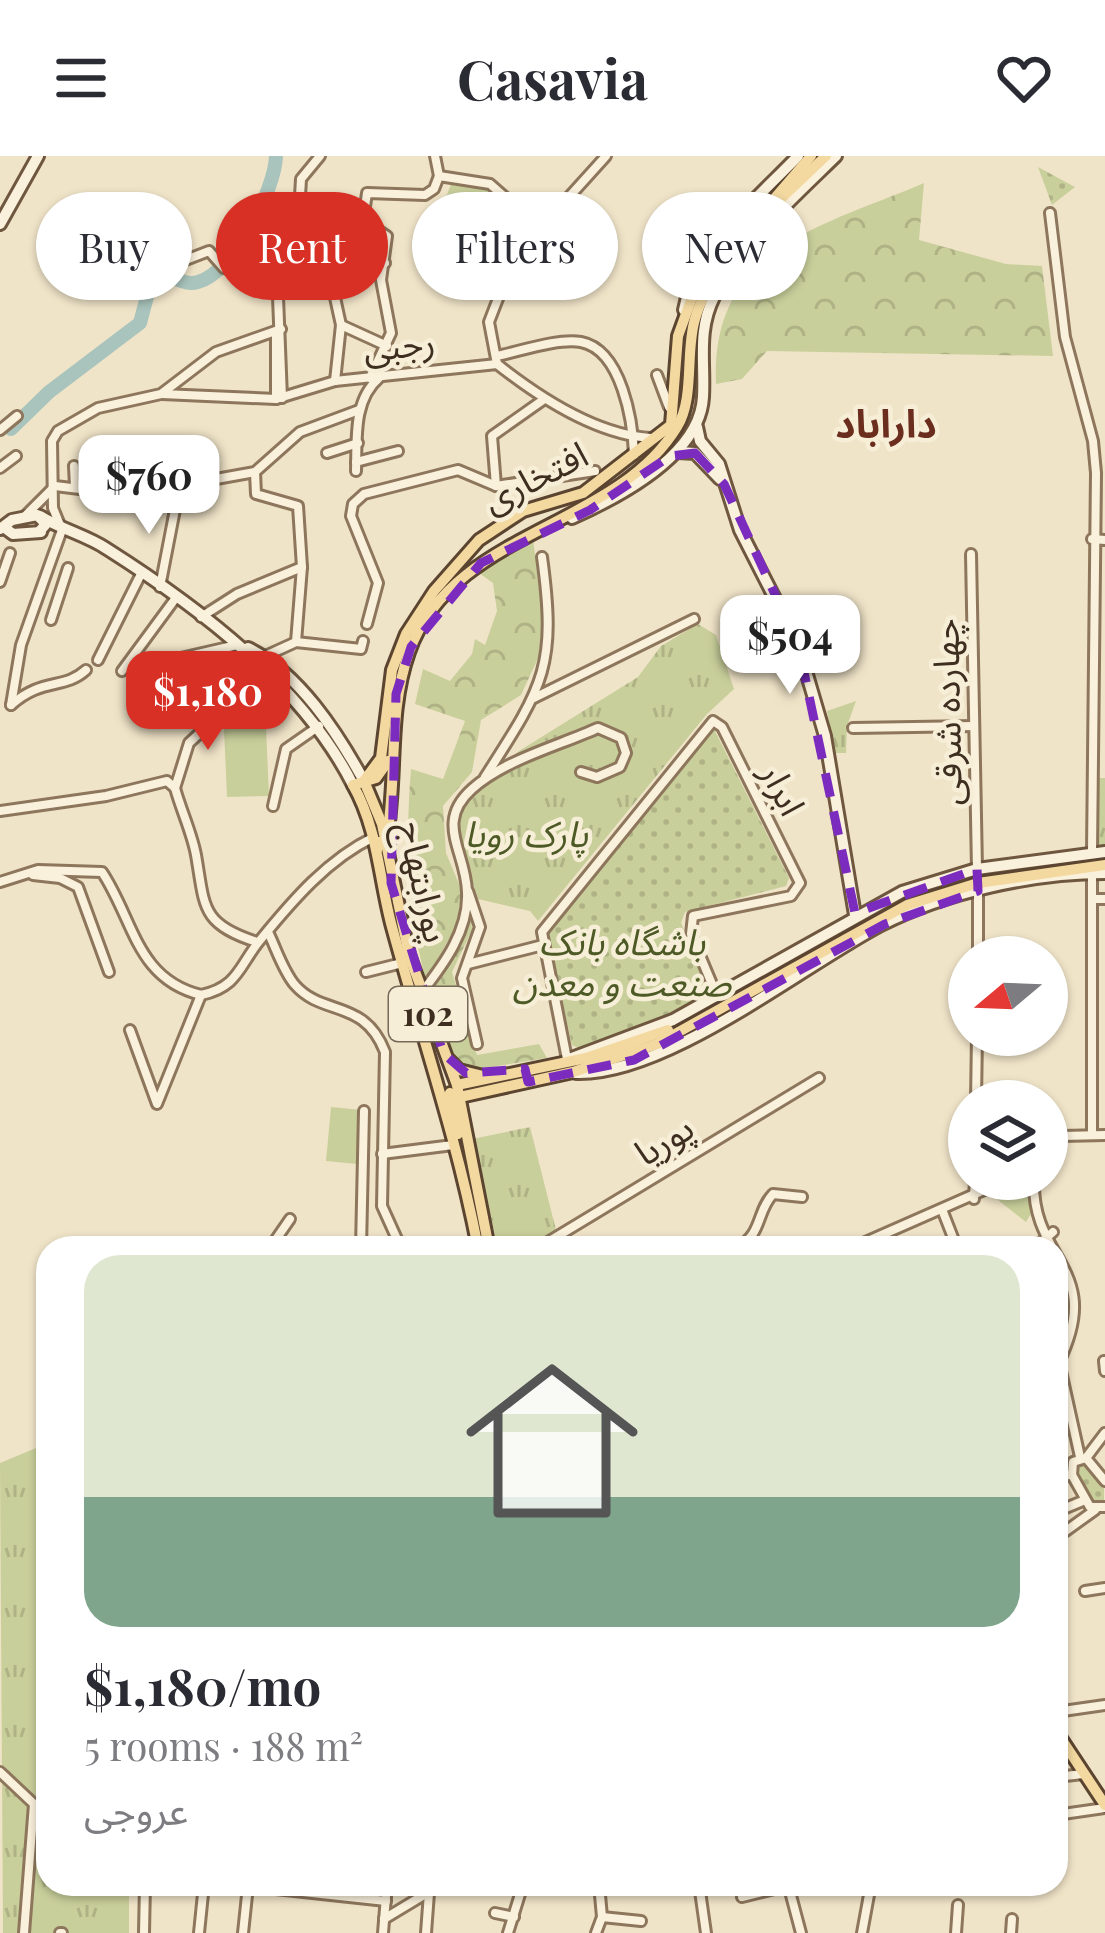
<!DOCTYPE html>
<html lang="en">
<head>
<meta charset="utf-8">
<style>
	body { margin:0; font-family:"Playfair Display","Noto Sans Arabic",serif; background:#f7f7f7; color:#2b2b33; height:100vh; display:flex; flex-direction:column; font-size:45px; white-space:nowrap }
	* { box-sizing:border-box; margin:0 }
	p { font-size:39px; color:#7c7c81 }
	.icon { flex:none; width:66px; height:66px; fill:none; stroke:currentColor; stroke-width:2; stroke-linecap:round; stroke-linejoin:round }
	.map { position:relative; flex:1; overflow:hidden }
	.sheet { position:absolute; left:36px; top:1080px; width:1032px; height:660px; display:flex; flex-direction:column; background:#fff; border-radius:36px; box-shadow:0 3px 9px #0004 }
	.sheet>* { flex:none }
	.hud { position:absolute; left:36px; top:36px; width:1035px; height:108px; display:flex; gap:24px }
	.needle { width:78px; rotate:251deg }
	.controls { position:absolute; left:948px; top:780px; display:grid; gap:24px }
	.controls a { display:grid; place-items:center; width:120px; height:120px; border-radius:50%; background:#fff; box-shadow:0 3px 9px #0004; font-size:60px }
	.price { position:absolute; translate:-50% -102px; padding:0 27px; border-radius:24px; background:#fff; color:#222; font-size:39px; line-height:78px; filter:drop-shadow(0 3px 6px #0008) }
	.price::after { content:''; position:absolute; left:50%; top:72px; width:36px; height:27px; margin-left:-18px; background:inherit; clip-path:polygon(0 0,100% 0,50% 100%) }
	.price.current { background:#d93025; color:#fff }
	ul { padding:0; list-style:none }
	li { display:grid; align-content:center; gap:24px; height:636px; padding:0 48px }
	li+li { border-top:3px solid #e1e1e2 }
	li span { display:grid; place-items:center; height:372px; border-radius:36px; color:#555 }
	li>.icon { margin-inline-start:auto }
	span .icon { width:216px; height:216px; fill:#fffc; stroke-width:1 }
	li b { font-size:51px }
	.chip { padding:0 42px; border-radius:54px; background:#fff; box-shadow:0 3px 9px #0004; font-size:42px; line-height:108px }
	.chip.current { background:#d93025; color:#fff }
	header { display:flex; justify-content:space-between; align-items:center; height:156px; padding:0 48px; background:#fff; font-size:54px; font-weight:700 }
	.map>svg:first-child { display:block }
	.grass { fill:url(#grass-dots) }
	.forest { fill:url(#forest-crowns) }
	.park { fill:url(#park-tufts) }
	.pitch { fill:#c9cf9b }
	.lines { fill:none; stroke-linecap:round; stroke-linejoin:round }
	.river { stroke:#a9c4bc; stroke-width:14 }
	.street-casing { stroke:#8d765c; stroke-width:14 }
	.secondary-casing { stroke:#6f573f; stroke-width:16 }
	.primary-casing { stroke:#5b4430; stroke-width:16 }
	.street { stroke:#faf1dc; stroke-width:8 }
	.secondary { stroke:#faf1dc; stroke-width:10 }
	.primary { stroke:#f3d9a0; stroke-width:10 }
	.marked { fill:none; stroke:#7b2cbf; stroke-width:9; stroke-dasharray:24 15; stroke-linejoin:round }
	.labels { text-anchor:middle; stroke-width:9; stroke-linejoin:round; paint-order:stroke }
	.shield { fill:#f7eed8; stroke:#756857; stroke-width:3 }
	.shield-label { font-size:33px; font-weight:bold; fill:#3d2e20 }
	.street-label { font-size:36px; fill:#3d2e20; stroke:#f7eed8 }
	.park-label { font-size:36px; font-style:italic; fill:#4d5a26; stroke:#f7eed8 }
	.neighbourhood-label { font-size:39px; font-weight:bold; fill:#6b2e1e; stroke:#f7eed8 }
</style>
</head>
<body>
<header><svg class="icon" aria-label="menu" viewBox="0 0 24 24"><path d="M4 6h16M4 12h16M4 18h16"/></svg>Casavia<svg class="icon" aria-label="heart" viewBox="0 0 24 24"><path d="M12 20l-8-8c-3-5 5-10 8-4 3-6 11-1 8 4z"/></svg></header>
<div class="map">
<svg width="1105" height="1777" viewBox="0 0 1105 1777">
	<defs>
		<pattern id="grass-dots" width="8" height="8" patternUnits="userSpaceOnUse" patternTransform="scale(3)"><rect width="8" height="8" fill="#c9cf9b"/><path d="M2 2h.1M6 6h.1" fill="none" stroke="#aeb285" stroke-width="1.8" stroke-linecap="round"/></pattern>
		<pattern id="forest-crowns" width="20" height="18" patternUnits="userSpaceOnUse" patternTransform="scale(3)"><rect width="20" height="18" fill="#c9cf9b"/><path d="M2 6a3 3 0 1 1 6 0M12 15a3 3 0 1 1 6 0" fill="none" stroke="#aeb285"/></pattern>
		<pattern id="park-tufts" width="24" height="20" patternUnits="userSpaceOnUse" patternTransform="scale(3)"><rect width="24" height="20" fill="#c9cf9b"/><path d="M3 7l-1-3M5 7V3M7 7l1-3M15 17l-1-3M17 17v-4M19 17l1-3" fill="none" stroke="#aeb285"/></pattern>
	</defs>
	<rect width="100%" height="100%" fill="#f0e4c8"/>
	<g class="grass">
		<path d="M1038 11 1075 31 1052 49Z"/>
		<path d="M712 569 789 722 786 730 685 756 681 767 712 839 653 868 578 892 572 889 546 778Z"/>
		<path d="M1080 1307 1088 1308 1104 1332V1344H1093L1078 1319Z"/>
	</g>
	<g class="forest">
		<path d="M924 27 919 84 1006 108 1042 110 1053 200 767 195 742 223 716 228C710 92 821 71 924 27Z"/>
		<path d="M533 383 546 485 521 539 481 564 472 616 443 650 446 697 462 735 456 770 426 825C407 753 405 687 411 613L443 623 465 565 415 548 423 513 450 525 472 498 475 483 485 489 497 455 493 427 479 417Z"/>
		<path d="M470 753 472 774 452 816 477 899 539 888 547 902 466 915 450 898 429 838 465 773Z"/>
	</g>
	<g class="park">
		<path d="M452 25 488 32 510 52 496 75 443 50Z"/>
		<path d="M698 468 716 479 734 533 707 558 538 765 530 755 478 743 455 675 458 657 471 640 519 595 638 521 661 490Z"/>
		<path d="M856 545 847 570 846 597H835L827 555Z"/>
		<path d="M1096 622H1105V693H1097Z"/>
		<path d="M530 971 556 1074 529 1092H498L472 983Z"/>
		<path d="M1015 1023H1027L1033 1054 1026 1066 994 1041Z"/>
		<path d="M48 1287V1728H129V1777H3L0 1307Z"/>
	</g>
	<g class="pitch">
		<path d="M266 572 269 640 227 641 224 573Z"/>
		<path d="M331 951 362 954 357 1008 326 1005Z"/>
	</g>
	<g class="lines">
		<path class="river" d="M11 273 49 236 140 167 149 133 162 119C174 120 184 130 198 126 233 117 275 34 276 0"/>
		<defs>
			<g id="street">
				<path d="M435 0 439 20"/>
				<path d="M439 20 490 28 515 50 524 75 489 166 497 208"/>
				<path d="M1050 57 1065 181 1093 285 1096 317 1092 696"/>
				<path d="M299 58 363 64 387 80 381 124 391 177 370 222"/>
				<path d="M363 64 367 37 425 39 434 33 439 20"/>
				<path d="M524 75 575 66 569 41 606 0"/>
				<path d="M165 112 209 95 224 112 250 121 280 86 288 89"/>
				<path d="M341 169 387 190"/>
				<path d="M497 200C521 195 558 182 581 186 622 194 633 266 634 299"/>
				<path d="M657 219 669 251"/>
				<path d="M335 225 341 169 329 114 385 107"/>
				<path d="M162 238 276 243 335 225 497 208C540 242 596 279 651 282"/>
				<path d="M282 242 278 141 299 58 301 23 320 0"/>
				<path d="M276 243V176"/>
				<path d="M0 274 17 260"/>
				<path d="M327 297 358 287"/>
				<path d="M356 306 398 295"/>
				<path d="M74 310 75 330"/>
				<path d="M0 312 16 300"/>
				<path d="M356 315C357 283 353 244 379 222"/>
				<path d="M255 316 256 338 298 350 302 411 296 486"/>
				<path d="M55 330 162 343 205 325 255 316 300 276 359 254"/>
				<path d="M496 330 595 315"/>
				<path d="M26 359 54 331"/>
				<path d="M1092 383 1105 384"/>
				<path d="M971 398 977 713"/>
				<path d="M0 426 10 397"/>
				<path d="M160 431 178 338"/>
				<path d="M201 461 237 438 302 411"/>
				<path d="M51 464 68 412"/>
				<path d="M367 468 378 427 351 360 353 348 364 338 458 314 496 330 492 280 543 244"/>
				<path d="M263 501 296 486 361 493 363 485"/>
				<path d="M98 504 141 418"/>
				<path d="M146 510 237 489"/>
				<path d="M122 515 175 443"/>
				<path d="M534 542 694 463"/>
				<path d="M11 549 21 489 62 374 53 352 52 285 58 275 98 252 161 238 216 196 281 173"/>
				<path d="M11 549C43 521 64 534 86 514"/>
				<path d="M853 572 974 570"/>
				<path d="M485 621C544 529 557 511 542 401"/>
				<path d="M175 632 189 587 228 551"/>
				<path d="M273 650 286 593 319 570"/>
				<path d="M0 655 106 640 167 625 175 632C181 654 192 677 196 699 205 750 200 768 257 786"/>
				<path d="M33 719 60 722 78 731 109 816"/>
				<path d="M0 726 38 714 102 716C134 764 136 823 201 839 239 831 239 809 261 783 293 744 328 703 374 681"/>
				<path d="M468 735 480 771 462 822 477 888"/>
				<path d="M1092 743H1105"/>
				<path d="M268 776C276 792 283 815 295 829 323 861 364 842 385 896L382 1050 401 1092"/>
				<path d="M978 801V735"/>
				<path d="M468 808 543 789"/>
				<path d="M366 816 402 807"/>
				<path d="M422 836C444 808 469 774 467 736 466 695 434 667 472 633 504 604 558 590 598 572L621 582 626 597 620 611 597 621 581 616"/>
				<path d="M130 874 157 948 201 839"/>
				<path d="M567 903 542 776 713 565 722 571 800 727 791 740 693 760 691 778 717 840"/>
				<path d="M976 945 977 879"/>
				<path d="M1092 977V717"/>
				<path d="M1047 987 1062 980 1105 979"/>
				<path d="M382 998 453 989"/>
				<path d="M1034 1023C1031 1106 1105 1111 1059 1206L1080 1301"/>
				<path d="M974 1043 975 1023"/>
				<path d="M943 1056 957 1092"/>
				<path d="M270 1092 290 1063"/>
				<path d="M361 1092 364 955"/>
				<path d="M538 1092 819 922"/>
				<path d="M737 1092C763 1078 756 1056 773 1038L802 1041"/>
				<path d="M852 1092 1009 1023"/>
				<path d="M1034 1092 1053 1076"/>
				<path d="M1104 1205 1105 1215"/>
				<path d="M1086 1302 1105 1277"/>
				<path d="M1056 1323 1072 1318"/>
				<path d="M1105 1325 1086 1302 1073 1306 1072 1319 1090 1351H1105"/>
				<path d="M1056 1356 1085 1344"/>
				<path d="M1056 1382 1095 1354"/>
				<path d="M1085 1435 1105 1432"/>
				<path d="M1056 1556 1105 1549"/>
				<path d="M0 1616 34 1648 24 1777"/>
				<path d="M1056 1621 1083 1618"/>
				<path d="M1056 1659 1105 1652"/>
				<path d="M699 1728 706 1777"/>
				<path d="M788 1728 801 1777"/>
				<path d="M970 1730 1004 1728"/>
				<path d="M742 1741 787 1730"/>
				<path d="M495 1757 514 1761"/>
				<path d="M602 1761 641 1765"/>
				<path d="M384 1763 442 1728"/>
				<path d="M60 1777H62"/>
				<path d="M144 1777 145 1728"/>
				<path d="M199 1777 204 1728"/>
				<path d="M243 1777 248 1730 386 1745"/>
				<path d="M383 1777 387 1728"/>
				<path d="M426 1777 429 1737"/>
				<path d="M508 1777 521 1735 517 1728"/>
				<path d="M596 1777 602 1761 599 1728"/>
				<path d="M862 1777 871 1728"/>
				<path d="M956 1777 958 1749"/>
				<path d="M1011 1777 1012 1763"/>
			</g>
			<g id="secondary">
				<path d="M0 68 38 0"/>
				<path d="M684 154C694 94 757 43 798 0"/>
				<path d="M697 271 700 285 719 308 740 374 798 488 825 580 855 759"/>
				<path d="M678 296 695 297 720 323"/>
				<path d="M40 360C62 374 86 379 107 393 200 452 303 530 353 629"/>
				<path d="M572 362C619 341 700 299 703 241 705 206 697 175 714 141 740 89 795 40 836 0"/>
				<path d="M5 372 13 378 41 376"/>
				<path d="M0 373 12 364 37 359 46 368 39 376"/>
				<path d="M248 492C299 517 337 576 364 625"/>
				<path d="M572 902 673 864 902 736 977 713 1105 696"/>
				<path d="M576 917C666 920 801 811 881 769 946 736 1033 717 1105 717"/>
			</g>
			<g id="primary">
				<path d="M388 605 376 622 353 629C378 673 379 723 392 771 421 878 457 982 478 1092"/>
				<path d="M364 625 381 602 392 514 406 478 434 435 479 384 523 355 583 337 671 269 678 180 694 136 811 0"/>
				<path d="M364 625 382 668 409 799 457 929 489 1092"/>
				<path d="M377 694 379 686H386C398 623 387 558 409 496 453 373 614 374 677 271 695 242 685 195 695 163 713 99 780 44 826 0"/>
				<path d="M448 903 459 914 483 920"/>
				<path d="M457 929 586 902 668 874"/>
				<path d="M450 937 458 978"/>
				<path d="M450 938 460 941 573 916 657 888 907 749 978 727 1105 709"/>
				<path d="M1056 1575 1105 1649"/>
			</g>
		</defs>
		<use href="#street" class="street-casing"/>
		<use href="#secondary" class="secondary-casing"/>
		<use href="#primary" class="primary-casing"/>
		<use href="#street" class="street"/>
		<use href="#secondary" class="secondary"/>
		<use href="#primary" class="primary"/>
	</g>
	<path class="marked" d="M695 297 724 328 798 488 855 757 977 713 978 735 885 768 634 904 528 926 525 913 466 917 443 897 391 727 396 538 411 491 481 407 590 354 670 300Z"/>
	<g class="labels">
		<rect class="shield" x="389" y="831" width="78" height="54" rx="9"/>
		<g class="shield-label">
			<text x="428" y="870">102</text>
		</g>
		<g class="street-label">
			<text transform="translate(399 189) rotate(-6)" y="13">رجبی</text>
			<text transform="translate(535 321) rotate(-27)" y="13">افتخاری</text>
			<text transform="translate(947 556) rotate(-91)" y="13">چهارده شرقی</text>
			<text transform="translate(783 633) rotate(63)" y="13">ابرار</text>
			<text transform="translate(424 726) rotate(77)" y="13">پورابتهاج</text>
			<text transform="translate(664 984) rotate(-32)" y="13">پوریا</text>
		</g>
		<g class="park-label">
			<text x="526" y="691">پارک رویا</text>
			<text x="622" y="799">باشگاه بانک<tspan x="622" dy="41">صنعت و معدن</tspan></text>
		</g>
		<g class="neighbourhood-label">
			<text x="886" y="282">داراباد</text>
		</g>
	</g>
</svg>
<div class="controls">
<a><svg class="needle" viewBox="-14 -14 28 28"><path d="M0-13l5 13h-10z" fill="#e53935"/><path d="M0 13l5-13h-10z" fill="#7c7c81"/></svg></a>
<a><svg class="icon" aria-label="layers" viewBox="0 0 24 24"><path d="M12 4l9 5-9 5-9-5zM3 14l9 5 9-5"/></svg></a>
</div>
<b class="price" style="left:149px;top:381px">$760</b>
<b class="price" style="left:790px;top:541px">$504</b>
<b class="price current" style="left:208px;top:597px">$1,180</b>
<div class="hud">
<a class="chip">Buy</a>
<a class="chip current">Rent</a>
<a class="chip">Filters</a>
<a class="chip">New</a>
</div>
<section class="sheet">
<ul>
<li><span style="background:linear-gradient(#dfe7d0 65%,#7fa58c 0)"><svg class="icon" aria-label="home" viewBox="0 0 24 24"><path d="M3 11l9-7 9 7M6 9v11h12V9"/></svg></span><div><b>$1,180/mo</b><p>5 rooms · 188 m²</p><p>عروجی</p></div></li>
</ul>
</section>
</div>
</body>
</html>
